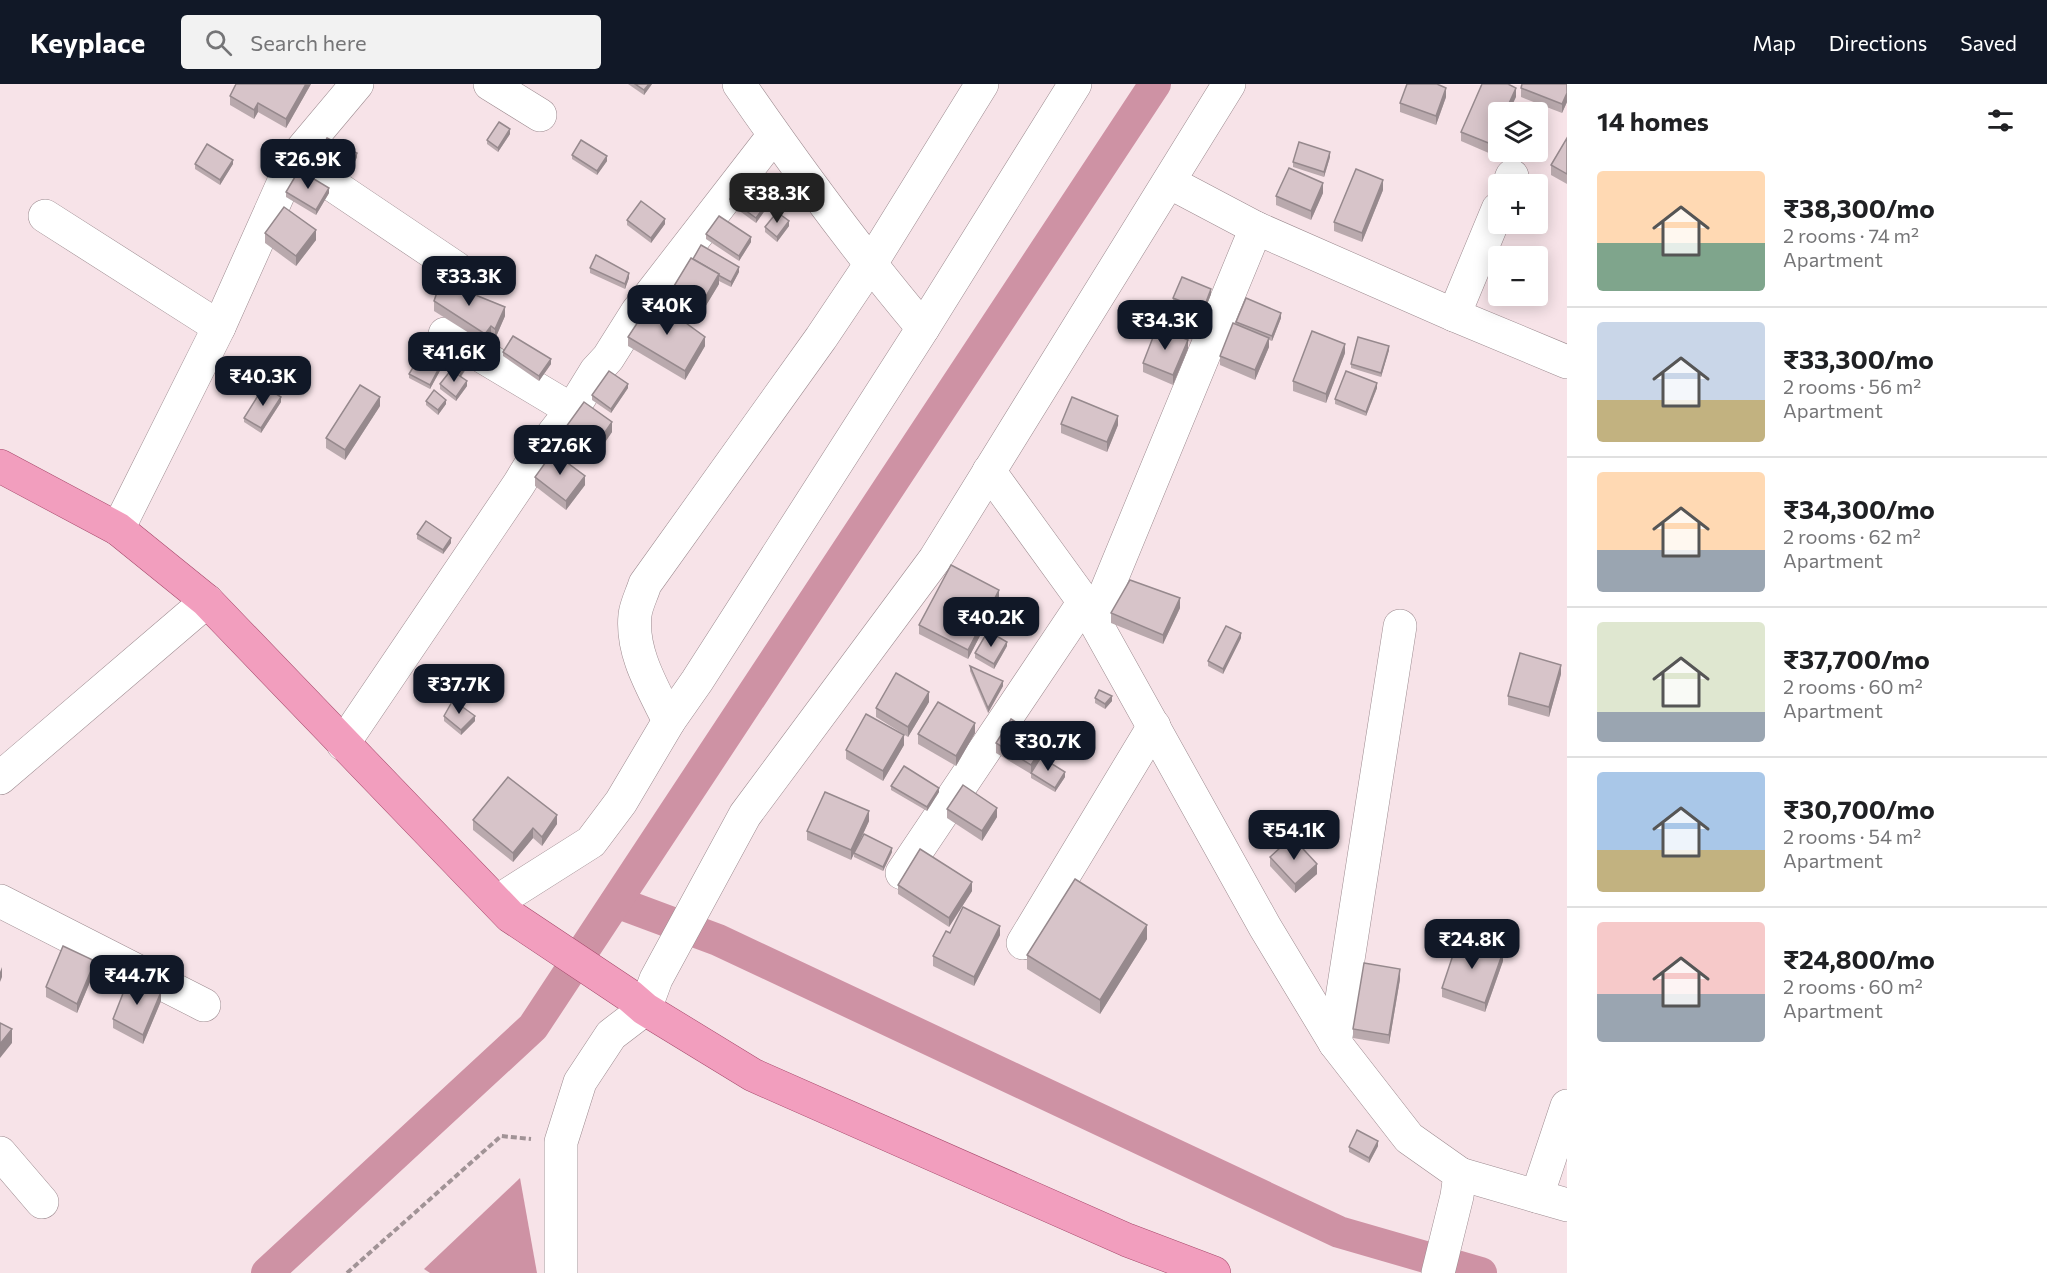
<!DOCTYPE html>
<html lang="en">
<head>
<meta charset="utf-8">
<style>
	body { margin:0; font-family:Commissioner,sans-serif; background:#f2f2f2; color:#202124; height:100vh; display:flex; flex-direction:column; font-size:22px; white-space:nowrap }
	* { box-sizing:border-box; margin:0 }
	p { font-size:20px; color:#757577 }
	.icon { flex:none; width:33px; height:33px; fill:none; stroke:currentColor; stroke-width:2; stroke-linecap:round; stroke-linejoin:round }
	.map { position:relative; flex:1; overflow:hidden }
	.drawer { display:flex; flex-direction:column; background:#fff; width:480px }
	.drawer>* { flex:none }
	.fabs { position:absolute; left:1488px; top:18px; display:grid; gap:12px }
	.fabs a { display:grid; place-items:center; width:60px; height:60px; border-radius:6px; background:#fff; box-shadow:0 3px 15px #0003; font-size:30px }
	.price { position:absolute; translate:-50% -51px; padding:0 14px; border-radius:12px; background:#111827; color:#fff; font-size:20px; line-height:39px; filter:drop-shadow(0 2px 3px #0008) }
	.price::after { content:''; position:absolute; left:50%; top:36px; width:18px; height:14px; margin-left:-9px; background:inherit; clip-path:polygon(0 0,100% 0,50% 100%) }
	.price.active { background:#222; color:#fff }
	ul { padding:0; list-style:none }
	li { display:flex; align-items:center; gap:18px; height:150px; padding:0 30px }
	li+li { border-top:2px solid #e0e0e0 }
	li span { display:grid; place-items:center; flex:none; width:168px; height:120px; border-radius:6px; color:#555 }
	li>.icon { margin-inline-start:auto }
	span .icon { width:72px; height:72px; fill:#fffc; stroke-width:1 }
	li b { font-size:26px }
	h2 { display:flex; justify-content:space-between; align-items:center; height:72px; padding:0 30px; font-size:26px }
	header { display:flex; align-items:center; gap:36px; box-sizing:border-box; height:84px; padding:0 30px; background:#111827; color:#fff }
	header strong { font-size:28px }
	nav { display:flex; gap:33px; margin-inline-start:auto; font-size:21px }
	.search { width:420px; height:54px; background:#f2f2f2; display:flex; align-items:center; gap:15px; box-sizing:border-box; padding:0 21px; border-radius:6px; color:#757577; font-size:22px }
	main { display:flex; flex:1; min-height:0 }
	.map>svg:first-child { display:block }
	.water { fill:#ce92a4 }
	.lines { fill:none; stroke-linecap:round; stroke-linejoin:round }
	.canal { stroke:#ce92a4; stroke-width:32 }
	.minor-casing { stroke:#9c8a8f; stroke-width:34 }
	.major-casing { stroke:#a64a6c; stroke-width:34 }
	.path { stroke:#a19396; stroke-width:4; stroke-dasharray:6 3; stroke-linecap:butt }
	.minor { stroke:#fff; stroke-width:33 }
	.major { stroke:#f29ebe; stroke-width:33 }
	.wall { fill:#b9a9ad }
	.shaded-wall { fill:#96898d }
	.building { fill:#d7c4c9; stroke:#96898d; stroke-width:1.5 }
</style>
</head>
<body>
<header>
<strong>Keyplace</strong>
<div class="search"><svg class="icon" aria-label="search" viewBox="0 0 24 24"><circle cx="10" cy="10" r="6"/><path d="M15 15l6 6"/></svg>Search here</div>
<nav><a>Map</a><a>Directions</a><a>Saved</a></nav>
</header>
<main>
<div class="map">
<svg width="1567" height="1189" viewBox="0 0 1567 1189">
	<rect width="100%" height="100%" fill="#f7e3e8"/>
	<path class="water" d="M520 1094 537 1189H430L424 1185Z"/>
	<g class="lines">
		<g class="canal">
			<path d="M616 818 718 856 1339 1148 1481 1189"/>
			<path d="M267 1189 533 943 1155 0"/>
		</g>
		<defs>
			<g id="minor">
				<path d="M490 0 540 31"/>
				<path d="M739 0C797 84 857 166 923 244"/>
				<path d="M294 75 456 184"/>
				<path d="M1169 98 1256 144 1454 231 1567 278"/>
				<path d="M1509 100 1512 92"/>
				<path d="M45 132 219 243"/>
				<path d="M1454 231 1498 125"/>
				<path d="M445 250 572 326"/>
				<path d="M989 387 1084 518 1265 843 1335 959 1409 1054 1460 1090 1457 1112 1438 1189"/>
				<path d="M118 445 219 243 294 75 357 0"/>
				<path d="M1094 537 1256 144"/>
				<path d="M669 637C653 604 631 569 635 531 636 521 642 510 645 500L821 254 870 181 982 0"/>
				<path d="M343 660 519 400 536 372 572 326 596 287 608 274 637 228 774 51"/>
				<path d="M0 694 207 517"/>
				<path d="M902 789 1084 518"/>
				<path d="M0 817 204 921"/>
				<path d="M498 817 591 758 621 718 669 637 697 597 923 244 1075 0"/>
				<path d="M1023 859 1154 642"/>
				<path d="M1335 959 1400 542"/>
				<path d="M0 1069 42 1118"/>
				<path d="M1460 1090 1567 1121"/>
				<path d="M1537 1112 1567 1022"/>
				<path d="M561 1189V1058L580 998 611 951 645 925 656 895 745 731 935 475 1229 0"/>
			</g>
			<path id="major" d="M0 382 118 445 207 517 510 832 630 912 645 925 753 991 1127 1156 1214 1189"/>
		</defs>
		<use href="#minor" class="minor-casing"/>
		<use href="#major" class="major-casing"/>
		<path class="path" d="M347 1189 501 1052 531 1055"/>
		<use href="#minor" class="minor"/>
		<use href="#major" class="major"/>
	</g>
	<g class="wall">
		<path d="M311 0 286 44 258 28 254 35 230 21V12Z"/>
		<path d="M628 0H652L644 11Z"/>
		<path d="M1567 0V18L1562 29 1521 13V4Z"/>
		<path d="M1446 13 1436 41 1400 28V19Z"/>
		<path d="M1516 13 1498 28V53L1491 70 1461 57V48Z"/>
		<path d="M510 50 498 68 487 60V56Z"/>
		<path d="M1567 54V100L1551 91V81Z"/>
		<path d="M572 71 607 77 597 91 572 75Z"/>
		<path d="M317 73H357L348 93 317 78Z"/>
		<path d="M1330 73 1324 93 1293 83V78Z"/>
		<path d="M195 80H233L220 101 195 85Z"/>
		<path d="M1383 106 1362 158 1334 147V138Z"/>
		<path d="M286 108 329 109 316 131 286 113Z"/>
		<path d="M1323 109 1311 136 1276 121V112Z"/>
		<path d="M730 115H773L756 139 730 120Z"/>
		<path d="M627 136 665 140 651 159 627 141Z"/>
		<path d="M789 142 777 158 765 148V143Z"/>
		<path d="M265 149 316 156 296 182 265 159Z"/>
		<path d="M706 150 751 158 739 177 706 155Z"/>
		<path d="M691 174 739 188 731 203 719 197V200L702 228 674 212V202Z"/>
		<path d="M590 184 629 194 625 205 590 189Z"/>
		<path d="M1211 210 1203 231 1173 219V214Z"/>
		<path d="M434 217 505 232 495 255 491 251 485 259 434 227Z"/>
		<path d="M1281 234 1272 257 1269 256V263L1255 296 1220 281V272L1236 240V238Z"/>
		<path d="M628 253 705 262 685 296 628 262Z"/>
		<path d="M1188 265 1173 301 1143 288V279Z"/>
		<path d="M1389 266 1381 293 1351 284V280Z"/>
		<path d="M503 268 551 280 539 297 503 272Z"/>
		<path d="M1345 269 1326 319 1293 307V297Z"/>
		<path d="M448 272 430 305 409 294V290Z"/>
		<path d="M451 282 466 285 461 293 467 302 456 317 440 305V300L451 286Z"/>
		<path d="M628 304 611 329 592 316V311Z"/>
		<path d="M1377 304 1366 332 1335 320V315Z"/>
		<path d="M426 317 446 320 438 331 426 321Z"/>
		<path d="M281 318 261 349 244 338V334Z"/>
		<path d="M380 322 345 376 326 364V354Z"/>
		<path d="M1061 340 1118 341 1107 368 1061 349Z"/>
		<path d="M563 347 612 348 592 377 563 357Z"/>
		<path d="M535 393 585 401 566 426 535 402Z"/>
		<path d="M417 450 451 459 443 470 417 455Z"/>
		<path d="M999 515 968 575 919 550V541Z"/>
		<path d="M1180 524 1163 560 1111 539V529Z"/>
		<path d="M1241 554 1223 590 1208 582V577Z"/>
		<path d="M1007 562 994 585 975 574V569Z"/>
		<path d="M970 582 1003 602 988 629 970 587Z"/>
		<path d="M1561 590 1549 633 1508 621V612Z"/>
		<path d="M1095 614 1112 617 1105 625 1095 619Z"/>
		<path d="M929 618 908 653 876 633V624Z"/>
		<path d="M444 632 475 637 461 651 444 637Z"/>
		<path d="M975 649 956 682 918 660V650Z"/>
		<path d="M996 659 1046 666 1042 673 1065 693 1055 708 1031 694V689V690L996 669Z"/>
		<path d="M904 661 883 697 846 675V666Z"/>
		<path d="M891 702 939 708 927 727 891 706Z"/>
		<path d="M947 725 997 733 982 757 947 734Z"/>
		<path d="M473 736 557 740 542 762 533 754 513 778 473 746Z"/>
		<path d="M869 737 851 776 807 756V747Z"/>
		<path d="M892 768 883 787 854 773V769Z"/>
		<path d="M1270 773 1317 790 1295 809 1270 782Z"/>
		<path d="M898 801 972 807 949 843 898 810Z"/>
		<path d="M950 849 1000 851 974 902 933 882V872Z"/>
		<path d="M1147 855 1100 930 1027 885V871Z"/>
		<path d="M1503 877 1485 928 1442 913V904Z"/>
		<path d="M95 886 77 929 46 913V903Z"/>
		<path d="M1400 895 1389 960 1353 954V945Z"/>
		<path d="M161 917 143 960 113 944V935Z"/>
		<path d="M1378 1062 1369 1079 1349 1068V1063Z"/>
	</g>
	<g class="shaded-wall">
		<path d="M306 0H311L286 44V35Z"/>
		<path d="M649 0H652L644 11V6Z"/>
		<path d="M1446 4V13L1436 41V32Z"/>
		<path d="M1516 4V13L1509 28H1505Z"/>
		<path d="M1567 9V18L1562 29V20Z"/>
		<path d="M258 19V28L254 35V26Z"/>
		<path d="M1498 44V53L1491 70V60Z"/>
		<path d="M510 45V50L498 68V64Z"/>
		<path d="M1330 68V73L1324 93V88Z"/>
		<path d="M357 69V73L348 93V88Z"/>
		<path d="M607 72V77L597 91V87Z"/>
		<path d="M233 76V80L220 101V96Z"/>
		<path d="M1383 96V106L1362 158V149Z"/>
		<path d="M1323 99V109L1311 136V127Z"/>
		<path d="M329 104V109L316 131V126Z"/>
		<path d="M773 111V115L756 139V134Z"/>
		<path d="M665 135V140L651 159V154Z"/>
		<path d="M789 137V142L777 158V153Z"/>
		<path d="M316 146V156L296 182V172Z"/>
		<path d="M751 153V158L739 177V172Z"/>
		<path d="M739 183V188L731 203V198Z"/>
		<path d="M629 189V194L625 205V200Z"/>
		<path d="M719 190V200L702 228V219Z"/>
		<path d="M1211 205V210L1203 231V226Z"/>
		<path d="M505 223V232L495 255V245Z"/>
		<path d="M1281 229V234L1272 257V252Z"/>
		<path d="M491 242V251L485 259V250Z"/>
		<path d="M705 253V262L685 296V287Z"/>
		<path d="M1269 254V263L1255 296V286Z"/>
		<path d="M1188 256V265L1173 301V291Z"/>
		<path d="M1345 260V269L1326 319V310Z"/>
		<path d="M1389 262V266L1381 293V289Z"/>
		<path d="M448 267V272L430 305V301Z"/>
		<path d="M551 275V280L539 297V292Z"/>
		<path d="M466 281V285L460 293V289Z"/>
		<path d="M467 297V302L456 317V313Z"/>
		<path d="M1377 299V304L1366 332V328Z"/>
		<path d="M628 300V304L611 329V325Z"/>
		<path d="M281 313V318L261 349V344Z"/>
		<path d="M380 313V322L345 376V366Z"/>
		<path d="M446 316V320L438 331V326Z"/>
		<path d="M1118 332V341L1107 368V358Z"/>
		<path d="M612 338V348L592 377V367Z"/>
		<path d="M585 392V401L566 426V417Z"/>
		<path d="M451 454V459L443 470V466Z"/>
		<path d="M999 506V515L968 575V566Z"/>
		<path d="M1180 514V524L1163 560V551Z"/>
		<path d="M1241 549V554L1223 590V585Z"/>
		<path d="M1007 558V562L994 585V580Z"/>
		<path d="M1561 581V590L1549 633V623Z"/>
		<path d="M1003 597V602L988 629V624Z"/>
		<path d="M929 608V618L908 653V643Z"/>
		<path d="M1112 612V617L1105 625V620Z"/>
		<path d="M475 632V637L461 651V646Z"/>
		<path d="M975 639V649L956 682V672Z"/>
		<path d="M904 651V661L883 697V687Z"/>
		<path d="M1046 657V666L1031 690V681Z"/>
		<path d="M1065 688V693L1055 708V704Z"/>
		<path d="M939 704V708L927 727V723Z"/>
		<path d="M997 724V733L982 757V747Z"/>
		<path d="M869 727V737L851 776V766Z"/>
		<path d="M557 731V740L542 762V753Z"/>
		<path d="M533 744V754L513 778V769Z"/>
		<path d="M892 764V768L883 787V783Z"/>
		<path d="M1317 780V790L1295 809V800Z"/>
		<path d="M972 798V807L949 843V834Z"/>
		<path d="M1147 841V855L1100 930V916Z"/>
		<path d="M1000 842V851L974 902V893Z"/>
		<path d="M1503 868V877L1485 928V919Z"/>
		<path d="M95 877V886L77 929V920Z"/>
		<path d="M2 883V893L0 898V888Z"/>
		<path d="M1400 885V895L1389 960V951Z"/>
		<path d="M161 908V917L143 960V951Z"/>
		<path d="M12 945V959L0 974V960Z"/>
		<path d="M1378 1057V1062L1369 1079V1074Z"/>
	</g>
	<g class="building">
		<path d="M236 0H306L286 35 258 19 254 26 230 12Z"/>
		<path d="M635 0H649L644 6Z"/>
		<path d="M1407 0H1437L1446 4 1436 32 1400 19Z"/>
		<path d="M1482 0H1508L1516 4 1505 28H1498V44L1491 60 1461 48Z"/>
		<path d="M1522 0H1567V9L1562 20 1521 4Z"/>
		<path d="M499 38 510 45 498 64 487 56Z"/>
		<path d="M327 54 357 69 348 88 317 73Z"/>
		<path d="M1567 54V90L1551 81Z"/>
		<path d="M581 56 607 72 597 87 572 71Z"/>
		<path d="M1299 58 1330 68 1324 88 1293 78Z"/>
		<path d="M207 60 233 76 220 96 195 80Z"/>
		<path d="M1289 84 1323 99 1311 127 1276 112Z"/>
		<path d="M1356 85 1383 96 1362 149 1334 138Z"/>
		<path d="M299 86 329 104 316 126 286 108Z"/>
		<path d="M746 92 773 111 756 134 730 115Z"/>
		<path d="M641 117 665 135 651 154 627 136Z"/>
		<path d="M284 123 316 146 296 172 265 149Z"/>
		<path d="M777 128 789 137 777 153 765 143Z"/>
		<path d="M719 132 751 153 739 172 706 150Z"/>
		<path d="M701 161 739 183 731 198 718 191 719 190 693 175Z"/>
		<path d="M596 171 629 189 625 200 590 184Z"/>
		<path d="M691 174 719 190 702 219 674 202Z"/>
		<path d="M1182 193 1211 205 1203 226 1173 214Z"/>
		<path d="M441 197 505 223 495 245 491 242 485 250 434 217Z"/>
		<path d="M1246 214 1281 229 1272 252 1236 238Z"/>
		<path d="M653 215 705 253 685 287 628 253Z"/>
		<path d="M1233 239 1269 254 1255 286 1220 272Z"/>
		<path d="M1157 243 1188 256 1173 291 1143 279Z"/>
		<path d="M1312 247 1345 260 1326 310 1293 297Z"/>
		<path d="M513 252 551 275 539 292 503 268Z"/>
		<path d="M1358 253 1389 262 1381 289 1351 280Z"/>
		<path d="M429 257 448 267 430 301 409 290Z"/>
		<path d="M457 274 466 281 460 289 451 282Z"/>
		<path d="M451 286 467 297 456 313 440 300Z"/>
		<path d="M609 287 628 300 611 325 592 311Z"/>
		<path d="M1346 287 1377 299 1366 328 1335 315Z"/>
		<path d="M360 301 380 313 345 366 326 354Z"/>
		<path d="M264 302 281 313 261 344 244 334Z"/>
		<path d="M434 306 446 316 438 326 426 317Z"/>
		<path d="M1072 313 1118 332 1107 358 1061 340Z"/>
		<path d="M584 318 612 338 592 367 563 347Z"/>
		<path d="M553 368 585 392 566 417 535 393Z"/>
		<path d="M426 437 451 454 443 466 417 450Z"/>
		<path d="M951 481 999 506 968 566 919 541Z"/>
		<path d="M1130 496 1180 514 1163 551 1111 529Z"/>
		<path d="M1226 542 1241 549 1223 585 1208 577Z"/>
		<path d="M988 547 1007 558 994 580 975 569Z"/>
		<path d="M1520 569 1561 581 1549 623 1508 612Z"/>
		<path d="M970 582 1003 597 988 624Z"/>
		<path d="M896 589 929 608 908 643 876 624Z"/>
		<path d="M1099 606 1112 612 1105 620 1095 614Z"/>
		<path d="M453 616 475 632 461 646 444 632Z"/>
		<path d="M938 618 975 639 956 672 918 650Z"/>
		<path d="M866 630 904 651 883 687 846 666Z"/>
		<path d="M1011 635 1046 657 1031 681 996 659Z"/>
		<path d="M1041 673 1065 688 1055 704 1031 689Z"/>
		<path d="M904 682 939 704 927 723 891 702Z"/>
		<path d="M508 693 557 731 542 753 533 744 513 769 473 736Z"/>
		<path d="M963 701 997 724 982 747 947 725Z"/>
		<path d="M825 708 869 727 851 766 807 747Z"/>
		<path d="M864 750 892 764 883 783 854 769Z"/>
		<path d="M1292 753 1317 780 1295 800 1270 773Z"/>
		<path d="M920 765 972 798 949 834 898 801Z"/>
		<path d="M1075 795 1147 841 1100 916 1027 871Z"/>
		<path d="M963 823 1000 842 974 893 933 872 946 847 950 849Z"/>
		<path d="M1459 853 1503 868 1485 919 1442 904Z"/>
		<path d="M63 862 95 877 77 920 46 903Z"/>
		<path d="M1364 879 1400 885 1389 951 1353 945Z"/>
		<path d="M129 894 161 908 143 951 113 935Z"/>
		<path d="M0 939 12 945 0 960Z"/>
		<path d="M1357 1046 1378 1057 1369 1074 1349 1063Z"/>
	</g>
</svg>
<div class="fabs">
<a><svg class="icon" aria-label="layers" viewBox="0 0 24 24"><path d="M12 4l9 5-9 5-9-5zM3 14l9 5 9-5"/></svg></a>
<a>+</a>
<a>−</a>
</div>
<b class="price" style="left:308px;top:106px">₹26.9K</b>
<b class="price active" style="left:777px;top:140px">₹38.3K</b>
<b class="price" style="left:469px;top:223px">₹33.3K</b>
<b class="price" style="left:667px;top:252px">₹40K</b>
<b class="price" style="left:1165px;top:267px">₹34.3K</b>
<b class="price" style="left:454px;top:299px">₹41.6K</b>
<b class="price" style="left:263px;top:323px">₹40.3K</b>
<b class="price" style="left:560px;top:392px">₹27.6K</b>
<b class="price" style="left:991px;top:564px">₹40.2K</b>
<b class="price" style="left:459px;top:631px">₹37.7K</b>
<b class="price" style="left:1048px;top:688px">₹30.7K</b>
<b class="price" style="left:1294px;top:777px">₹54.1K</b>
<b class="price" style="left:1472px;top:886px">₹24.8K</b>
<b class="price" style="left:137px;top:922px">₹44.7K</b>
</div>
<section class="drawer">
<h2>14 homes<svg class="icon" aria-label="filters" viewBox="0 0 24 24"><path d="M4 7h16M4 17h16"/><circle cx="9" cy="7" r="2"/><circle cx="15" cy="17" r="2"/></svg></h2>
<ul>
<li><span style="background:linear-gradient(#ffd9b3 60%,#7fa58c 0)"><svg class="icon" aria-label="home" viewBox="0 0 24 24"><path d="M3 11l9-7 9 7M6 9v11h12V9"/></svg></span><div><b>₹38,300/mo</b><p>2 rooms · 74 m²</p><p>Apartment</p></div></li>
<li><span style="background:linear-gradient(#c9d6e8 65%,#c2b280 0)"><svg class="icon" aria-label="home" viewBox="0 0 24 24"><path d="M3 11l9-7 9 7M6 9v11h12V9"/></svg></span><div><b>₹33,300/mo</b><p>2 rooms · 56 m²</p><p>Apartment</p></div></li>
<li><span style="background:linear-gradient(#ffd9b3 65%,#9aa5b1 0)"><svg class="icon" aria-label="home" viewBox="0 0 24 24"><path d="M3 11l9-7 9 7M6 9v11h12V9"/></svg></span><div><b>₹34,300/mo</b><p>2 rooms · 62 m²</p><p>Apartment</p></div></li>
<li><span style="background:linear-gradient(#dfe7d0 75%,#9aa5b1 0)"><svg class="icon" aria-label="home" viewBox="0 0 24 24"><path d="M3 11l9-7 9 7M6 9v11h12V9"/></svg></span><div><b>₹37,700/mo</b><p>2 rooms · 60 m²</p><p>Apartment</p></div></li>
<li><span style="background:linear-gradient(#a9c7e8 65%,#c2b280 0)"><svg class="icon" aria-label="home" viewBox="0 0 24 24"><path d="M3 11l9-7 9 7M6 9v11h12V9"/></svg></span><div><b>₹30,700/mo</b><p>2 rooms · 54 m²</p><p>Apartment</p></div></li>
<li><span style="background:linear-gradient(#f6c9c9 60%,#9aa5b1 0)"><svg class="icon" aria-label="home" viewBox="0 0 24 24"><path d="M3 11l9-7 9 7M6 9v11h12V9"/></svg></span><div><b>₹24,800/mo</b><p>2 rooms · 60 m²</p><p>Apartment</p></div></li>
</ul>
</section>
</main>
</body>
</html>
